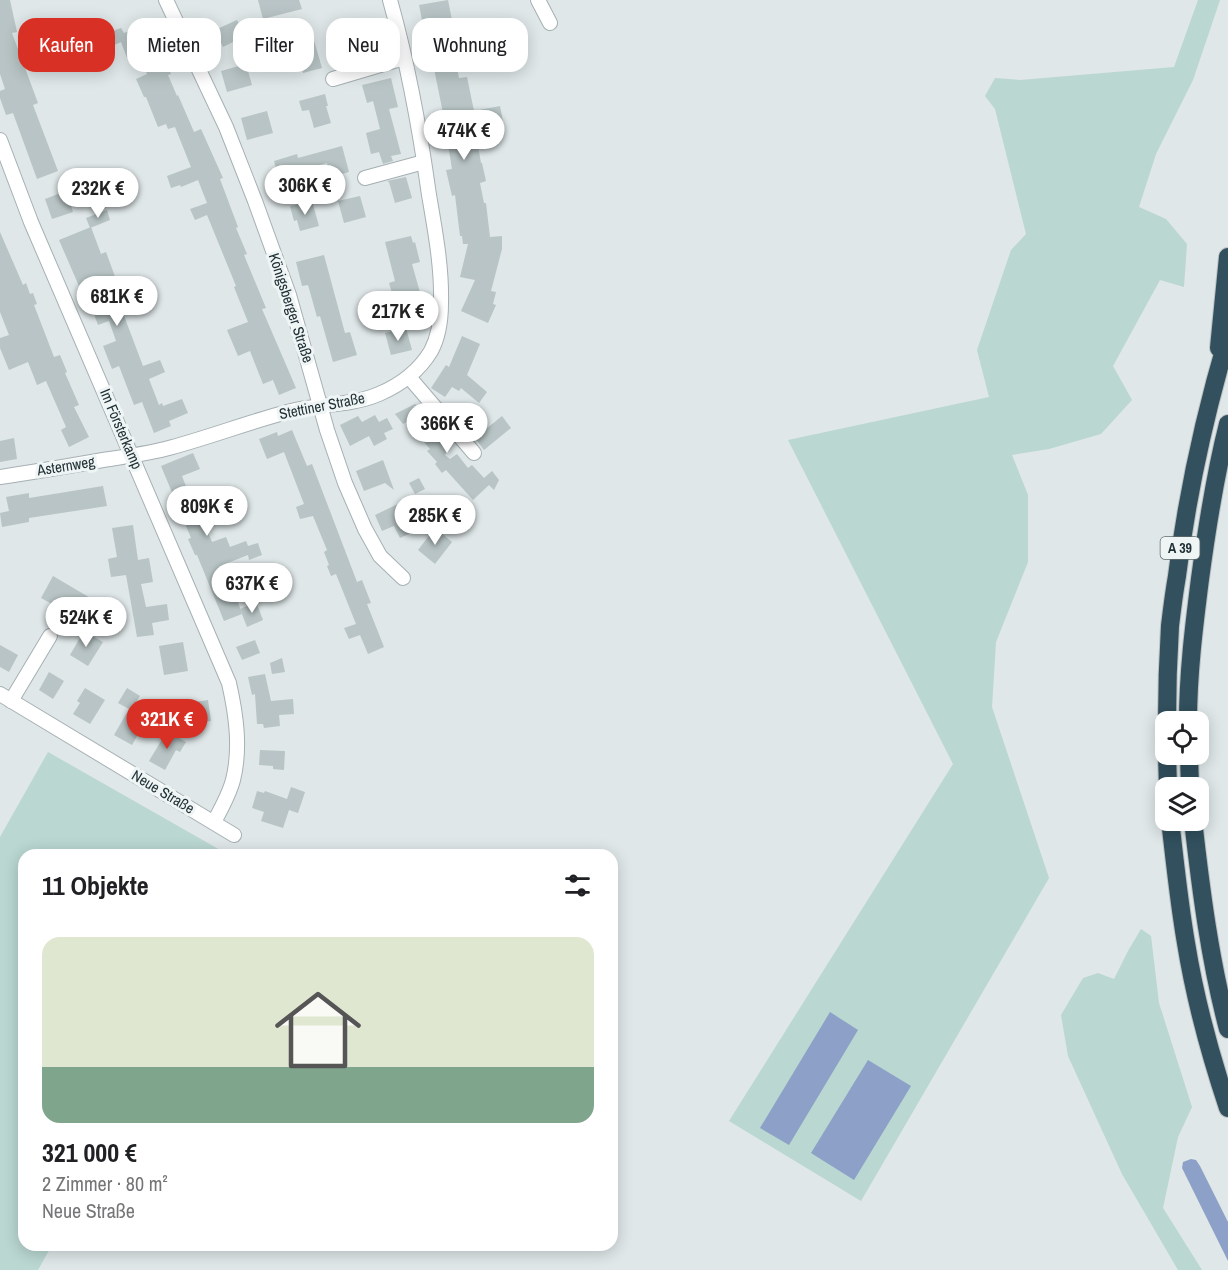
<!DOCTYPE html>
<html lang="de">
<head>
<meta charset="utf-8">
<style>
	body { margin:0; font-family:"Archivo Narrow",sans-serif; background:#f2f2f2; color:#202124; height:100vh; display:flex; flex-direction:column; font-size:22px; white-space:nowrap }
	* { box-sizing:border-box; margin:0 }
	p { font-size:20px; color:#757577 }
	.icon { flex:none; width:33px; height:33px; fill:none; stroke:currentColor; stroke-width:2; stroke-linecap:round; stroke-linejoin:round }
	.map { position:relative; flex:1; overflow:hidden }
	.drawer { position:absolute; left:18px; top:849px; width:600px; height:402px; display:flex; flex-direction:column; background:#fff; border-radius:18px; box-shadow:0 3px 15px #0003 }
	.drawer>* { flex:none }
	.guide { position:absolute; left:18px; top:18px; width:600px; height:54px; display:flex; gap:12px }
	.controls { position:absolute; left:1155px; top:711px; display:grid; gap:12px }
	.controls a { display:grid; place-items:center; width:54px; height:54px; border-radius:12px; background:#fff; box-shadow:0 3px 15px #0003; font-size:30px }
	.price { position:absolute; translate:-50% -51px; padding:0 14px; border-radius:21px; background:#fff; color:#222; font-size:20px; line-height:39px; filter:drop-shadow(0 2px 3px #0008) }
	.price::after { content:''; position:absolute; left:50%; top:36px; width:18px; height:14px; margin-left:-9px; background:inherit; clip-path:polygon(0 0,100% 0,50% 100%) }
	.price.on { background:#d93025; color:#fff }
	ul { padding:0; list-style:none }
	li { display:grid; align-content:center; gap:12px; height:318px; padding:0 24px }
	li span { display:grid; place-items:center; height:186px; border-radius:18px; color:#555 }
	li>.icon { margin-inline-start:auto }
	span .icon { width:108px; height:108px; fill:#fffc; stroke-width:1 }
	li b { font-size:26px }
	h2 { display:flex; justify-content:space-between; align-items:center; height:72px; padding:0 24px; font-size:26px }
	.pill { padding:0 21px; border-radius:18px; background:#fff; box-shadow:0 3px 15px #0003; font-size:21px; line-height:54px }
	.pill.on { background:#d93025; color:#fff }
	.map>svg:first-child { display:block }
	.green { fill:#bad7d1 }
	.water { fill:#8da0c7 }
	.building { fill:#b8c4c5 }
	.lines { fill:none; stroke-linecap:round; stroke-linejoin:round }
	.minor-casing { stroke:#a6b0b3; stroke-width:16 }
	.highway-casing { stroke:#bdc1c3; stroke-width:20 }
	.minor { stroke:#fff; stroke-width:14 }
	.highway { stroke:#32505e; stroke-width:18 }
	.labels { text-anchor:middle; stroke-width:6; stroke-linejoin:round; paint-order:stroke }
	.shield { fill:#eff5f5; stroke:#606c6f; stroke-width:1.5 }
	.shield-label { font-size:14px; font-weight:bold; fill:#223136 }
	.street-label { font-size:15px; fill:#223136; stroke:#eff5f5 }
</style>
</head>
<body>
<div class="map">
<svg width="1228" height="1270" viewBox="0 0 1228 1270">
	<rect width="100%" height="100%" fill="#dfe7e8"/>
	<g class="green">
		<path d="M1198 0H1220L1193 80 1156 154 1139 207 1166 219 1187 244 1184 287 1160 280 1113 366 1132 400 1101 434 1049 449 1012 455 1028 495V562L996 642 992 707 1049 878 861 1201 729 1121 953 764 788 440 989 397 977 350 1011 250 1026 234 995 109 985 96 995 78 1020 80 1174 67Z"/>
		<path d="M48 752 229 855H24V1245H52L38 1270H0V837Z"/>
		<path d="M1141 929 1151 936 1159 1003 1192 1107 1178 1137 1163 1208 1202 1270H1178L1122 1174 1068 1056 1061 1015 1083 978 1098 973 1114 979 1128 951Z"/>
	</g>
	<g class="water">
		<path d="M830 1012 858 1030 789 1145 760 1128Z"/>
		<path d="M868 1060 911 1086 854 1180 811 1153Z"/>
		<path d="M1191 1159 1196 1160 1200 1166 1228 1222V1261L1182 1168 1183 1162Z"/>
	</g>
	<g class="building">
		<path d="M0 0H10L17 32 12 33 38 103 33 105 58 171 37 179 13 113 6 115 0 98V91L5 89 0 74Z"/>
		<path d="M258 0H299L302 9 263 19Z"/>
		<path d="M448 0 452 20 448 21 459 78 467 77 474 111 500 106 503 122 475 128 481 163H482L486 181 480 183 484 203H486L490 237 502 236V249L491 291 496 292 493 304 496 305 488 323 461 311 475 280 460 277 468 244H463L462 236H460L455 195 452 196 446 170 452 169 442 108 433 64 428 65 424 45H427L419 5Z"/>
		<path d="M237 20 245 36 223 47 215 30Z"/>
		<path d="M144 25 146 28 151 26 171 74 168 75 177 96 178 95 194 132 201 129 223 178 220 179 238 227 236 228 247 254 244 255 266 308 262 309 296 388 279 395 273 380 263 384 250 351 238 356 227 330 248 322 234 287 236 286 207 215 195 220 190 209 207 203 198 180 181 187 180 185 171 188 167 176 191 167 175 127 168 129 166 124 158 127 146 97H144L136 79 147 74 139 53 127 58 121 42 112 46 107 33 121 28 124 33Z"/>
		<path d="M377 26 383 52 368 56 369 59 349 65 345 49 361 45 358 31Z"/>
		<path d="M313 37 322 68 303 73 298 54 292 56 289 44Z"/>
		<path d="M246 64 252 85 227 92 221 71Z"/>
		<path d="M391 78 398 107 389 109 401 154 391 156 393 161 383 164 379 152 371 154 366 133 380 129 373 101 367 103 362 85Z"/>
		<path d="M325 94 328 106H326L331 123 314 128 309 110 302 111 299 101Z"/>
		<path d="M267 111 273 133 247 140 241 118Z"/>
		<path d="M342 146 349 172 331 177 327 163 301 170 302 173 279 179 274 161 297 154 298 158Z"/>
		<path d="M406 177 412 198 395 203 389 182 387 181Z"/>
		<path d="M66 191 73 212 52 219 45 199Z"/>
		<path d="M360 196 366 217 344 223 338 201Z"/>
		<path d="M312 201 319 226 300 231 297 220 294 221 290 206Z"/>
		<path d="M107 210 110 220 90 228 86 218Z"/>
		<path d="M91 227 101 254 106 252 117 282 112 284 143 366 160 360 165 372 149 379 159 405 162 403 163 406 182 399 188 413 169 421 171 426 154 433 142 402 134 405 119 366 112 369 103 346 116 341 109 321 98 325 86 292 82 293 59 240Z"/>
		<path d="M0 232 23 285 26 283 30 294 33 293 37 304 34 305 54 357 60 355 67 372 65 373 79 405 74 407 89 437 69 447 61 430 66 427 46 381 37 385 28 362 9 370 0 348V338L9 335 0 312Z"/>
		<path d="M411 236 413 243 415 242 420 262 412 264 423 303 397 310 389 283 395 281 385 242Z"/>
		<path d="M324 255 345 333 350 332 357 355 333 362 320 316 317 317 308 285 302 286 296 262Z"/>
		<path d="M406 328 412 350 391 355 385 333Z"/>
		<path d="M462 336 480 344 467 375 487 392 479 403 461 388 459 391 452 387 445 397 431 388 446 365 449 367Z"/>
		<path d="M415 404 451 447 445 455 450 459 457 454 468 468 472 465 484 478 492 471 499 480 494 490 489 485 473 500 446 470 442 473 435 464 437 462 427 451 430 449 407 422 403 424 395 414Z"/>
		<path d="M375 415 379 422 387 418 393 429 384 433 387 439 374 446 369 436 350 446 340 425 358 416 362 422Z"/>
		<path d="M502 416 511 428 484 450 475 438Z"/>
		<path d="M292 430 307 466 312 464 357 582 362 580 371 603 367 604 384 647 368 654 360 635 349 639 344 628 356 624 336 574 331 576 327 566 329 565 324 552 327 550 313 516 300 519 296 507 304 504 284 452 267 459 259 439 277 432 278 436Z"/>
		<path d="M14 438 17 459 0 462V441Z"/>
		<path d="M193 453 200 469 182 476 190 497 207 491 217 516 203 521 212 542 226 537 230 547 246 541 248 546 258 543 262 555 249 560 248 555 225 564 242 614 224 621 197 555H195L188 539 191 538 161 466Z"/>
		<path d="M383 460 394 490 385 483 364 491 356 471Z"/>
		<path d="M419 478 425 489 415 494 409 483Z"/>
		<path d="M103 486 107 506 29 518V522L2 527 0 513 9 511 6 497 29 493V498Z"/>
		<path d="M400 503 413 532 400 538 394 526 382 531 375 515Z"/>
		<path d="M133 525 138 560 149 558 153 582 141 584 146 607 167 604 169 620 152 623 154 635 137 637 126 575 111 577 108 559 117 557 112 528Z"/>
		<path d="M435 528 452 542 435 564 418 550Z"/>
		<path d="M53 576 99 603 84 627 74 621 76 615 56 602 52 604 41 598Z"/>
		<path d="M256 602 263 620 247 627 240 609Z"/>
		<path d="M84 631 103 642 88 666 70 655Z"/>
		<path d="M255 640 260 653 242 660 236 647Z"/>
		<path d="M183 642 188 671 164 675 159 646Z"/>
		<path d="M0 645 18 655 9 672 0 667Z"/>
		<path d="M282 658 285 672 272 674 270 663Z"/>
		<path d="M49 672 64 681 53 699 39 690Z"/>
		<path d="M265 674 271 701 293 699 294 714 279 715 280 726 264 728 263 724H257L255 694 252 695 248 677Z"/>
		<path d="M85 688 105 700 90 724 73 714 80 703 77 701Z"/>
		<path d="M127 688 140 696 135 704 150 713 132 745 114 735 129 709 118 703Z"/>
		<path d="M208 700 211 721 178 725 176 710 183 709V704Z"/>
		<path d="M167 731 186 742 180 752 176 750 165 770 149 761Z"/>
		<path d="M260 750 285 751 284 770 273 769V766L259 765Z"/>
		<path d="M291 787 305 792 298 813 289 810 283 828 261 821 264 812 252 808 257 791 264 793 265 791 287 799Z"/>
	</g>
	<g class="lines">
		<defs>
			<g id="minor">
				<path d="M166 0 226 127 255 201 289 295 327 430 345 483 365 529 380 556 403 578"/>
				<path d="M538 0 550 23"/>
				<path d="M333 79 404 58"/>
				<path d="M0 140 31 222 229 683C236 714 241 748 233 780 229 795 221 809 214 822"/>
				<path d="M365 178 424 162"/>
				<path d="M409 377 474 453"/>
				<path d="M0 477C34 472 69 466 103 460 123 457 145 454 165 449 208 438 248 422 291 411 320 404 351 406 379 394 400 385 419 371 431 351 438 338 441 319 441 303 442 267 435 230 429 195 420 130 408 64 390 0"/>
				<path d="M0 694 234 835"/>
				<path d="M11 701 50 636"/>
			</g>
			<g id="highway">
				<path d="M1219 348 1228 257"/>
				<path d="M1167 722C1167 690 1168 658 1170 626 1172 609 1174 593 1177 576 1187 495 1205 414 1228 336"/>
				<path d="M1188 722C1188 674 1194 626 1200 579 1207 527 1215 475 1228 424"/>
				<path d="M1167 754 1168 788"/>
				<path d="M1189 754 1190 788"/>
				<path d="M1170 820C1175 862 1179 903 1186 943 1195 999 1210 1054 1228 1108"/>
				<path d="M1193 820C1201 891 1210 961 1228 1029"/>
			</g>
		</defs>
		<use href="#minor" class="minor-casing"/>
		<use href="#highway" class="highway-casing"/>
		<use href="#minor" class="minor"/>
		<use href="#highway" class="highway"/>
	</g>
	<g class="labels">
		<rect class="shield" x="1160.5" y="537" width="39" height="22" rx="4.5"/>
		<g class="shield-label">
			<text x="1180" y="553">A 39</text>
		</g>
		<g class="street-label">
			<text transform="translate(291 308) rotate(72)" y="5">Königsberger Straße</text>
			<text transform="translate(322 406) rotate(-11)" y="5">Stettiner Straße</text>
			<text transform="translate(121 429) rotate(67)" y="5">Im Försterkamp</text>
			<text transform="translate(66 466) rotate(-9)" y="5">Asternweg</text>
			<text transform="translate(163 792) rotate(31)" y="5">Neue Straße</text>
		</g>
	</g>
</svg>
<div class="controls">
<a><svg class="icon" aria-label="locate" viewBox="0 0 24 24"><circle cx="12" cy="12" r="6"/><path d="M12 2v4M12 18v4M2 12h4M18 12h4"/></svg></a>
<a><svg class="icon" aria-label="layers" viewBox="0 0 24 24"><path d="M12 4l9 5-9 5-9-5zM3 14l9 5 9-5"/></svg></a>
</div>
<b class="price" style="left:464px;top:161px">474K €</b>
<b class="price" style="left:305px;top:216px">306K €</b>
<b class="price" style="left:98px;top:219px">232K €</b>
<b class="price" style="left:117px;top:327px">681K €</b>
<b class="price" style="left:398px;top:342px">217K €</b>
<b class="price" style="left:447px;top:454px">366K €</b>
<b class="price" style="left:207px;top:537px">809K €</b>
<b class="price" style="left:435px;top:546px">285K €</b>
<b class="price" style="left:252px;top:614px">637K €</b>
<b class="price" style="left:86px;top:648px">524K €</b>
<b class="price on" style="left:167px;top:750px">321K €</b>
<div class="guide">
<a class="pill on">Kaufen</a>
<a class="pill">Mieten</a>
<a class="pill">Filter</a>
<a class="pill">Neu</a>
<a class="pill">Wohnung</a>
</div>
<section class="drawer">
<h2>11 Objekte<svg class="icon" aria-label="filters" viewBox="0 0 24 24"><path d="M4 7h16M4 17h16"/><circle cx="9" cy="7" r="2"/><circle cx="15" cy="17" r="2"/></svg></h2>
<ul>
<li><span style="background:linear-gradient(#dfe7d0 70%,#7fa58c 0)"><svg class="icon" aria-label="home" viewBox="0 0 24 24"><path d="M3 11l9-7 9 7M6 9v11h12V9"/></svg></span><div><b>321 000 €</b><p>2 Zimmer · 80 m²</p><p>Neue Straße</p></div></li>
</ul>
</section>
</div>
</body>
</html>
